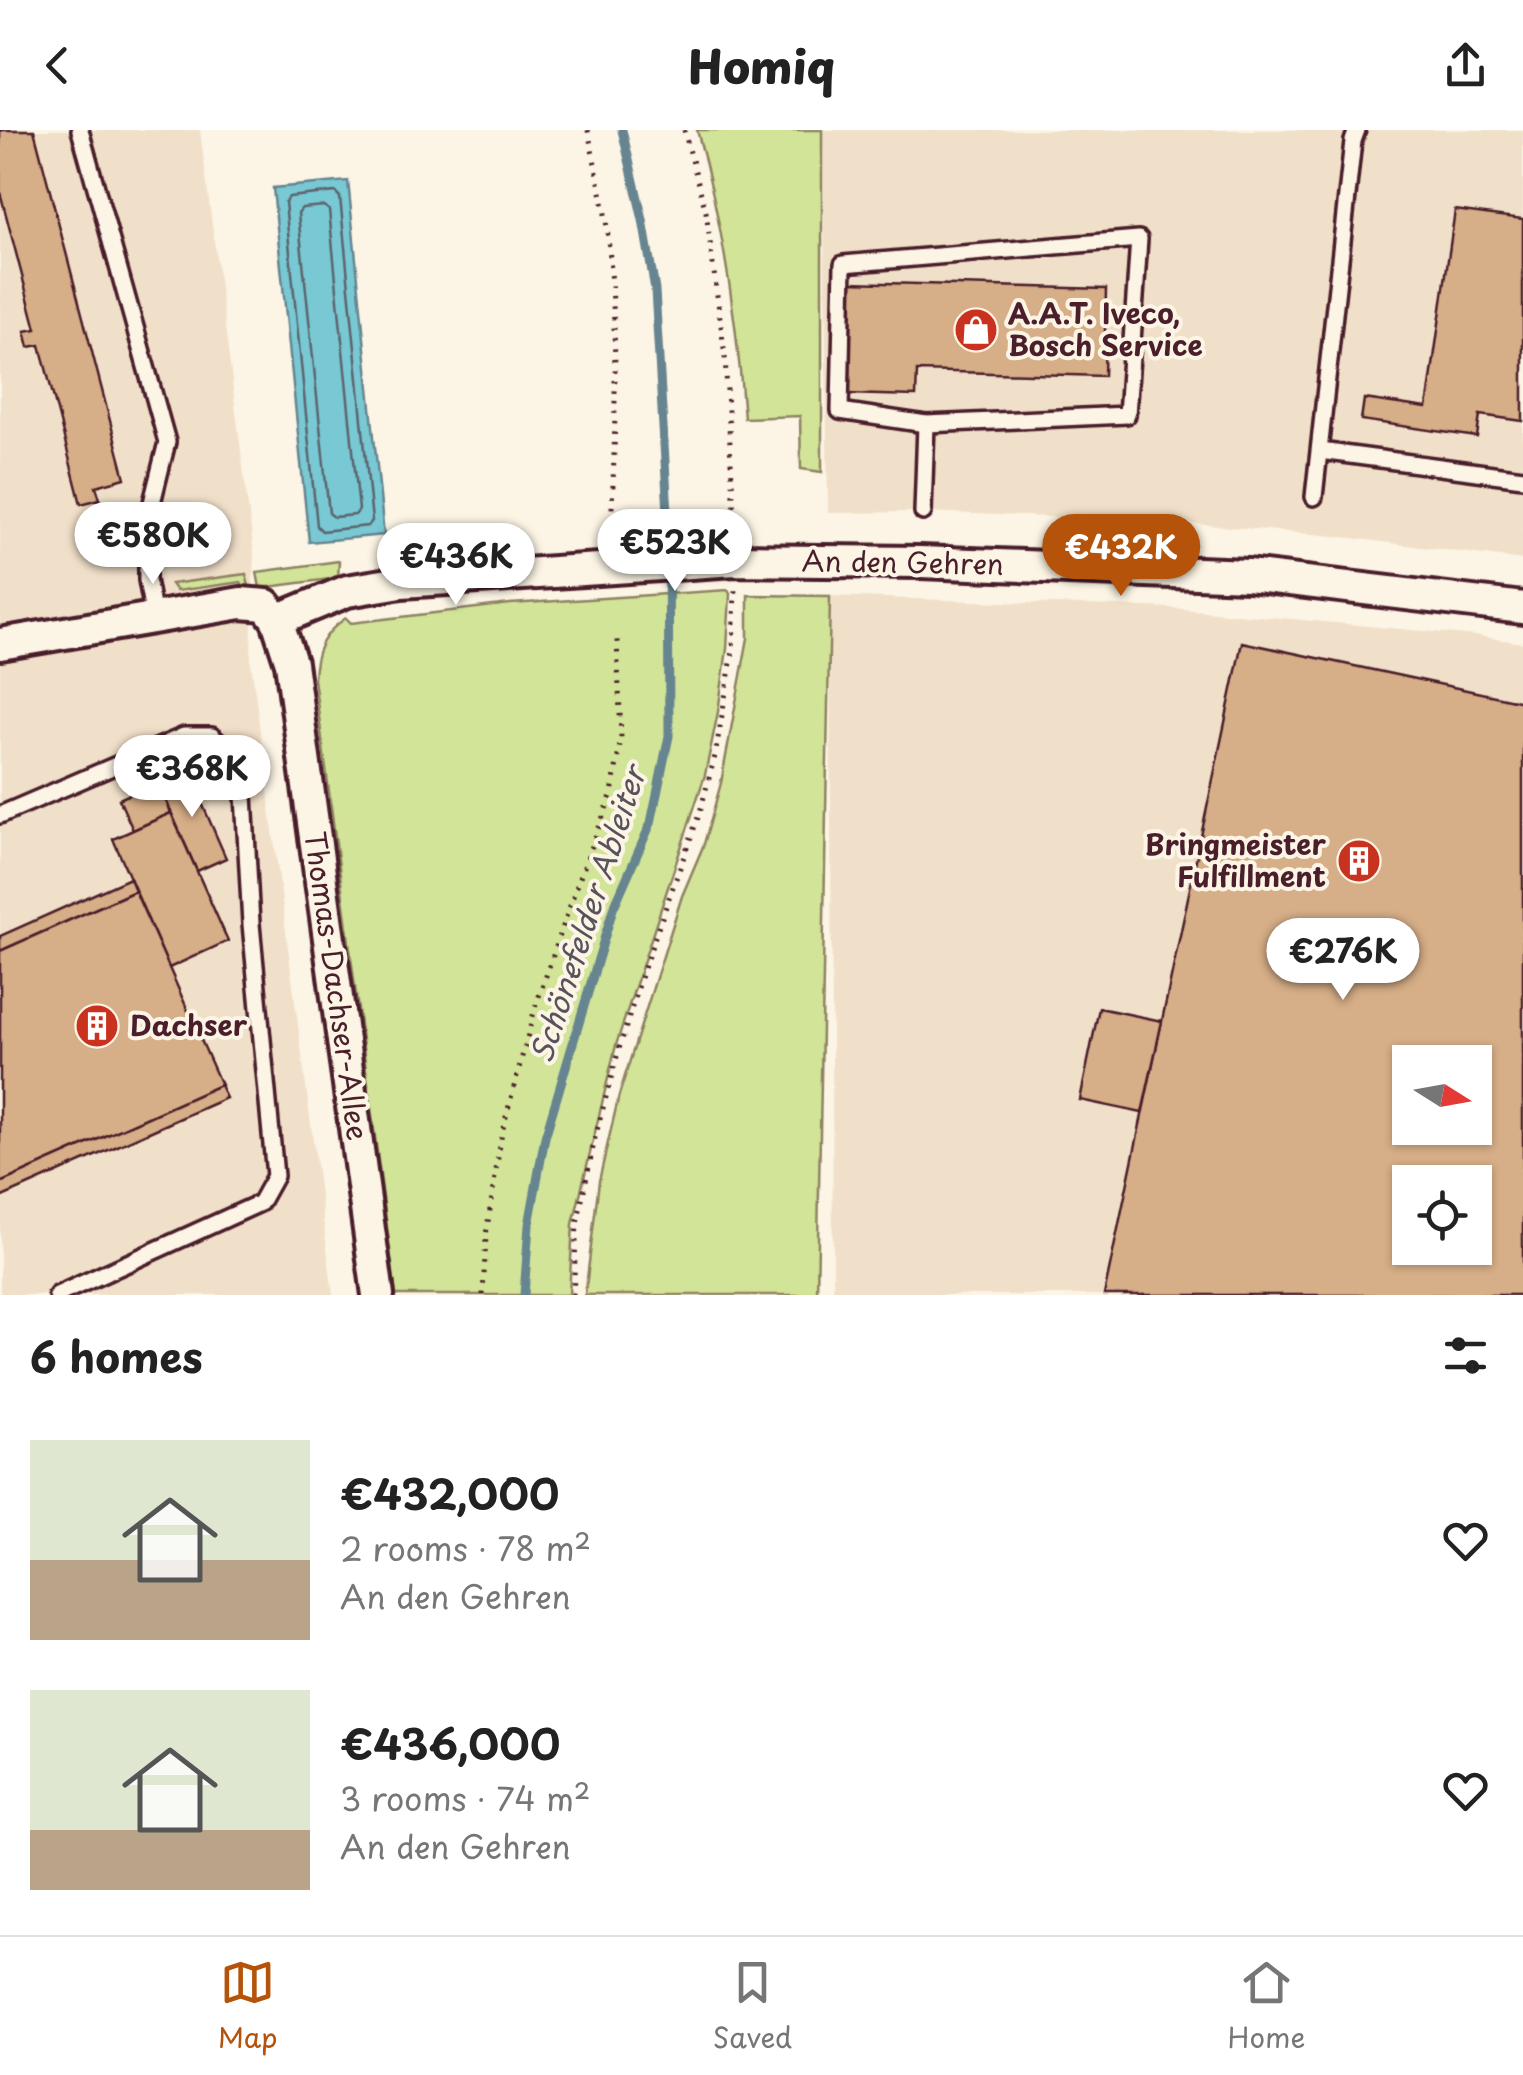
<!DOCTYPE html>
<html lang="en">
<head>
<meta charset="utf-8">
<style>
	body { margin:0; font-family:"Playpen Sans",sans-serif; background:#f6f6f6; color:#222; height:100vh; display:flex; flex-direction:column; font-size:38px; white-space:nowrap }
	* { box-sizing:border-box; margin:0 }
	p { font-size:32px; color:#767676 }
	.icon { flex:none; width:55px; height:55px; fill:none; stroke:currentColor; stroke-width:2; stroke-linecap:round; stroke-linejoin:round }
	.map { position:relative; height:1165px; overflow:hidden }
	.sheet { display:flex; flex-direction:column; background:#fff; flex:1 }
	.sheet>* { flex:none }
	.needle { width:65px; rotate:101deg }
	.buttons { position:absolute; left:1392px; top:915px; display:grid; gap:20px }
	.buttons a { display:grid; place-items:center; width:100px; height:100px; border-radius:0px; background:#fff; box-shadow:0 2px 8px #0004; font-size:50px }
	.price { position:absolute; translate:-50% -85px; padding:0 22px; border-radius:35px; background:#fff; color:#222; font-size:32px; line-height:65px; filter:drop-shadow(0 2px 5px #0008) }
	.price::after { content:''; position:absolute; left:50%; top:60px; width:30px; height:22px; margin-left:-15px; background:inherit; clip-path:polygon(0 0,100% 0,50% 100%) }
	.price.active { background:#b45309; color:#fff }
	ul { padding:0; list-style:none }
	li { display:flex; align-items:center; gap:30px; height:250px; padding:0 30px }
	li span { display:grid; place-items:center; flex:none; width:280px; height:200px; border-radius:0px; color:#555 }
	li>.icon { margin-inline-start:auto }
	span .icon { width:120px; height:120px; fill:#fffc; stroke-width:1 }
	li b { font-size:42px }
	h2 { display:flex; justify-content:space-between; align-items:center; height:120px; padding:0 30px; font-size:42px }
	header { display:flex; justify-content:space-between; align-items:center; height:130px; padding:0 30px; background:#fff; font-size:45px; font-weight:800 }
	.menu { display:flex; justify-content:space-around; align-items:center; height:140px; border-top:2px solid #e0e0e0; background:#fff; font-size:28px; color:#767676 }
	.menu a { display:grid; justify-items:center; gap:5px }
	.menu .active { color:#b45309 }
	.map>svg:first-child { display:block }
	.built { fill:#f1e0c9; fill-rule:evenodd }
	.green { fill:#d2e498; stroke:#8e8262; stroke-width:2.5 }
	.water { fill:#78c9d3; stroke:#668590; stroke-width:2.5 }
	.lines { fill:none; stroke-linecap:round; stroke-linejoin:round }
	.shore { stroke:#5c636e; stroke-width:2.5 }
	.stream { stroke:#668590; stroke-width:9 }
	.building { fill:#d6ae87; stroke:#4a1f2b; stroke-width:2.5; fill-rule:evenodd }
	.lane-casing { stroke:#4a1f2b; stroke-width:22 }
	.street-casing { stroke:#4a1f2b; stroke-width:38 }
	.path { stroke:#4a1f2b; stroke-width:5; stroke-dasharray:2.5 8; stroke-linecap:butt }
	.lane { stroke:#fcf5e5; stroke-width:15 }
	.street { stroke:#fcf5e5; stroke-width:30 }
	.labels { text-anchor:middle; stroke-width:8; stroke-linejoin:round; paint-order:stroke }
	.poi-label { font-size:28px; font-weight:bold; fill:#4a1f2b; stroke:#fcf5e5; text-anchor:start }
	.street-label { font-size:28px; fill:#4a1f2b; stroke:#fcf5e5 }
	.water-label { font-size:30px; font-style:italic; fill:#58525d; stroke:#fcf5e5 }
</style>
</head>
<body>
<header><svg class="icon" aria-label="back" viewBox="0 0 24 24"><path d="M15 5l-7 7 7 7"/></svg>Homiq<svg class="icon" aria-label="share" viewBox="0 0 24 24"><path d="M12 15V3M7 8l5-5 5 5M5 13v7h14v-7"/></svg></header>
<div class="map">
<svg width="1523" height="1165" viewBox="0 0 1523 1165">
	<rect width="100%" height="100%" fill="#fcf5e5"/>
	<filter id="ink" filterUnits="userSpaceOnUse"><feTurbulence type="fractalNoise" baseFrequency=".01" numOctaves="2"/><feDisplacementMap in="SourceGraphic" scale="20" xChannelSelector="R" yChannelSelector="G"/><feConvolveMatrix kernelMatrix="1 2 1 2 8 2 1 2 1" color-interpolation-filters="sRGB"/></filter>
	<g filter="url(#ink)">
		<g class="built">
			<path d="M0 0H200L254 423 251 531 333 1165H0Z"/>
			<path d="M823 0H1523V430L1335 406 1171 392 923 382 828 383Z"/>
			<path d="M830 466 1172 478 1478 506 1523 513V1165H833ZM1410 932H1475V998H1410ZM1410 1052H1475V1118H1410Z"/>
		</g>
		<g class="green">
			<path d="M697 0H822V342L801 339 800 286 744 288C737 191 723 94 697 0Z"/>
			<path d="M339 431 338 448 260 458 257 442Z"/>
			<path d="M246 444 250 460 247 461 241 452 176 461 171 454Z"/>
			<path d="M728 460 730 464 727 519 718 582 705 645 616 915 573 1094 569 1165H396L314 549C315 521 323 503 346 488L351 493 510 474Z"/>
			<path d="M748 465 830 466 817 1165H585L599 1051 619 965 682 766 704 714 721 653 748 508Z"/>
		</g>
		<path class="water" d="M348 51 384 405 309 412 273 58Z"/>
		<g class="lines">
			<g class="shore">
				<path d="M335 62 340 67 372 391 368 396 322 401 317 396 285 72 289 67Z"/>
				<path d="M324 76 329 80 359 380 355 385 334 387 329 383 298 83 302 78Z"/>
			</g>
			<path class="stream" d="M524 1165 529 1095 545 1007 613 779 651 693 669 606 668 383 655 160 643 90 622 0"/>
		</g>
		<g class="building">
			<path d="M0 0H34L125 348 96 356 100 369 81 374 40 215 29 217 25 201 36 199 0 62Z"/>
			<path d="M1455 80 1523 89V291L1480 285 1477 307 1361 290 1364 269 1427 278Z"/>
			<path d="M848 152 1106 159 1104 246 917 241 916 266 845 264Z"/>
			<path d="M1242 512 1523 572V1165H1104ZM1410 932H1475V998H1410ZM1410 1052H1475V1118H1410Z"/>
			<path d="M187 639 226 728 197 741 158 652Z"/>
			<path d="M158 652 171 683 133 700 119 669Z"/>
			<path d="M171 683 228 811 169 838 113 709Z"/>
			<path d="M130 748 135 761 0 821V806Z"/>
			<path d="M135 761 221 955 0 1053V821Z"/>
			<path d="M1099 878 1162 891 1142 983 1080 970Z"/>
			<path d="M220 955 226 968 0 1068V1053Z"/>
		</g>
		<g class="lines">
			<defs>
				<g id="lane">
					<path d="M80 0 167 312 147 393V450L154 487"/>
					<path d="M1139 109 1127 285 926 294 840 281 843 134Z"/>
					<path d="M1320 321 1523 348"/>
					<path d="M1314 367 1353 11 1357 0"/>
					<path d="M923 382 926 294"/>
					<path d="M0 685 184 606H212L226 619 244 665 251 794 275 1046 260 1073 57 1165"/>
				</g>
				<g id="street">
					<path d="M277 490 347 461 401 452 735 430 920 432 1248 445 1523 478"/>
					<path d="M0 514 241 473 266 475 277 490 291 533 378 1165"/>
				</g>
			</defs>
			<use href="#lane" class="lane-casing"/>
			<use href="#street" class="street-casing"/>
			<g class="path">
				<path d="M588 0C594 32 603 65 607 98 618 198 616 298 611 398"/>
				<path d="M684 0 706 82 725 226 735 403"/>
				<path d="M483 1165 486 1105 502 1002 535 878 576 758 612 663 621 608 617 510"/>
				<path d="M573 1165 577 1094 595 1008 619 919 647 829 700 682 715 626 733 521 735 459"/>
			</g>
			<use href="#lane" class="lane"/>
			<use href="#street" class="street"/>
		</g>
	</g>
	<defs>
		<symbol id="shop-disc" viewBox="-11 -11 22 22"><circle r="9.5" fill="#c8321e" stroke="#fcf5e5"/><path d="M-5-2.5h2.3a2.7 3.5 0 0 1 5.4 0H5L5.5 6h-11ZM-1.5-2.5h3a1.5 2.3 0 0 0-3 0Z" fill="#fff"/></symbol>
		<symbol id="building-disc" viewBox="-11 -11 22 22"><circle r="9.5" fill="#c8321e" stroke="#fcf5e5"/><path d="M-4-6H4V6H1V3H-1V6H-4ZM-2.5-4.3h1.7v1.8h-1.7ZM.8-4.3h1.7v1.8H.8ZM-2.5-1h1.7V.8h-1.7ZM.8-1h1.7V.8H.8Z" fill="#fff"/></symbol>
	</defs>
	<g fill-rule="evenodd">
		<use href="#shop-disc" x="951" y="175" width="50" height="50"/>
		<use href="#building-disc" x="1334" y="706" width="50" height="50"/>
		<use href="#building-disc" x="72" y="871" width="50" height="50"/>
	</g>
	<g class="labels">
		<g class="poi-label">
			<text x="1008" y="194">A.A.T. Iveco,<tspan x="1008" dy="32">Bosch Service</tspan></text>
			<text x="1326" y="725" text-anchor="end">Bringmeister<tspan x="1326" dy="32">Fulfillment</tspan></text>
			<text x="130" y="906">Dachser</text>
		</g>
		<g class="street-label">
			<text transform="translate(903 433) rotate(1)" y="10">An den Gehren</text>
			<text transform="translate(336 856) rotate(82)" y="10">Thomas-Dachser-Allee</text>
		</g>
		<g class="water-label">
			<text transform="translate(589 785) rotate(-72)" y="10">Schönefelder Ableiter</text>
		</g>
	</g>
</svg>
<div class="buttons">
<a><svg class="needle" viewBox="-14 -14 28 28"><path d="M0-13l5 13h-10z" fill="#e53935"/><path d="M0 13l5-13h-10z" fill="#767676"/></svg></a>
<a><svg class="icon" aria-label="locate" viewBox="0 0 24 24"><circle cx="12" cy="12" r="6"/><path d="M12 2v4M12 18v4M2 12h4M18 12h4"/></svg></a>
</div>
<b class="price" style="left:153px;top:457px">€580K</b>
<b class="price" style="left:675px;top:464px">€523K</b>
<b class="price active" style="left:1121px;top:469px">€432K</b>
<b class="price" style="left:456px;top:478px">€436K</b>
<b class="price" style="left:192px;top:690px">€368K</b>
<b class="price" style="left:1343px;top:873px">€276K</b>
</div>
<section class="sheet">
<h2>6 homes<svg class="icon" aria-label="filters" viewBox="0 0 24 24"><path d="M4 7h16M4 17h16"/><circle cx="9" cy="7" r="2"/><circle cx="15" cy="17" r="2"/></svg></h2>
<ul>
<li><span style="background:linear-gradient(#dfe7d0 60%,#b9a48a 0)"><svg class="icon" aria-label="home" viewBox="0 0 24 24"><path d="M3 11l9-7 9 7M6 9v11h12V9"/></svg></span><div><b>€432,000</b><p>2 rooms · 78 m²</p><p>An den Gehren</p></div><svg class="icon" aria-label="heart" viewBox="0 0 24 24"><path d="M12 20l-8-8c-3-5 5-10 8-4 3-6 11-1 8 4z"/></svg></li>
<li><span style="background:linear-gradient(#dfe7d0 70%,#b9a48a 0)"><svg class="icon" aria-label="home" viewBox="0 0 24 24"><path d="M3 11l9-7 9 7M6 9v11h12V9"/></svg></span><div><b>€436,000</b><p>3 rooms · 74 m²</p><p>An den Gehren</p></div><svg class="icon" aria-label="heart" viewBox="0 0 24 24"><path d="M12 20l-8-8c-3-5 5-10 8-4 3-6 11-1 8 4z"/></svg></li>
</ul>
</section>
<nav class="menu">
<a class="active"><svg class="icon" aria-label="map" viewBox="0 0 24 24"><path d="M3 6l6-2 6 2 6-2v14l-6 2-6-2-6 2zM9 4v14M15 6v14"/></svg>Map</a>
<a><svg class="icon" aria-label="saved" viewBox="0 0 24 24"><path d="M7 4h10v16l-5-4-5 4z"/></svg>Saved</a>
<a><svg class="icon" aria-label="home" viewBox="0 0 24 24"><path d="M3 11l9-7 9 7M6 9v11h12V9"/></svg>Home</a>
</nav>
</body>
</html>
